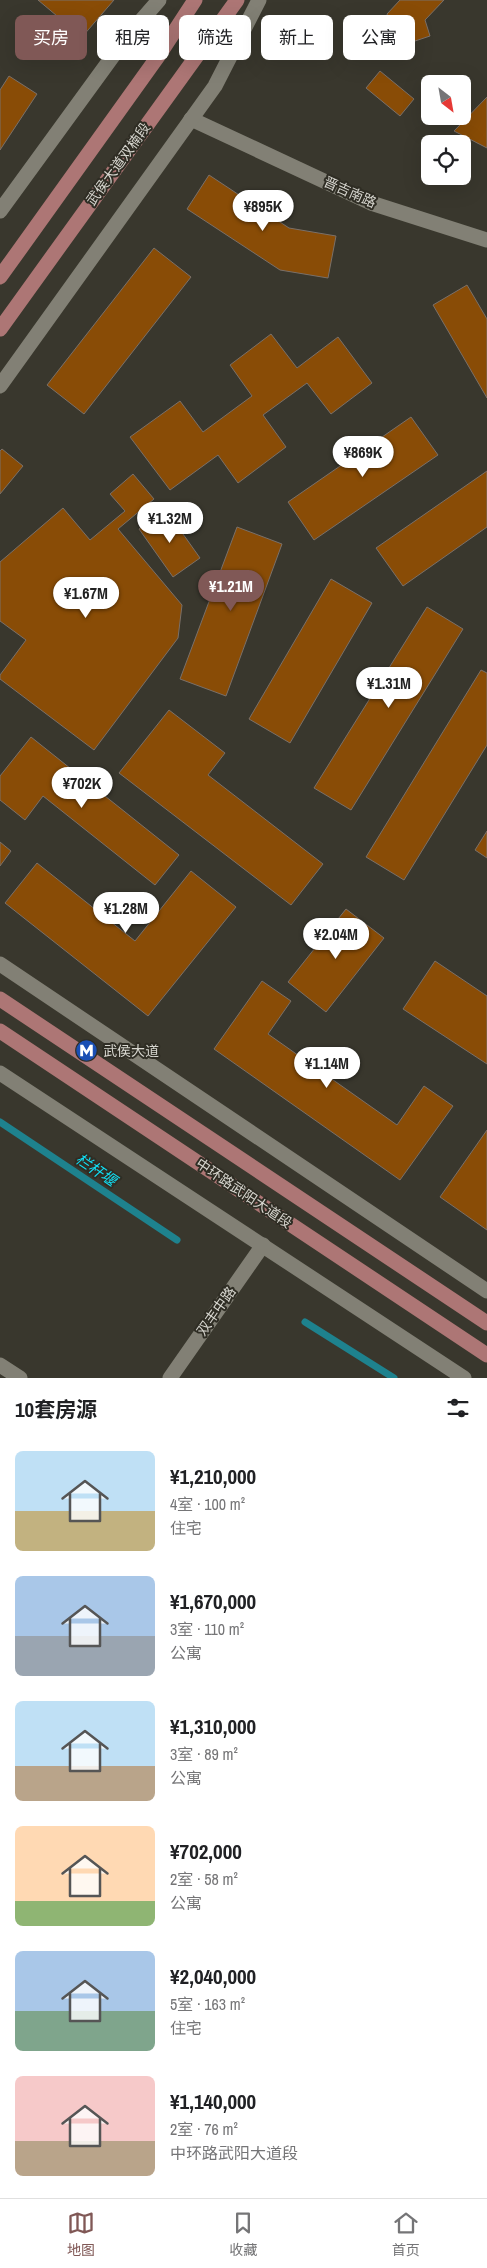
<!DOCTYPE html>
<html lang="zh">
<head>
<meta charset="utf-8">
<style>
	body { margin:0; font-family:"Archivo Narrow","Noto Sans SC",sans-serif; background:#f6f6f6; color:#202124; height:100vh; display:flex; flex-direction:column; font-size:19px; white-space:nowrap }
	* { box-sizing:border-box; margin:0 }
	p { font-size:16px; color:#757577 }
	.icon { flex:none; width:28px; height:28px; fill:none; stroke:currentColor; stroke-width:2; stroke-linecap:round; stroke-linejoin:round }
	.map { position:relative; height:1378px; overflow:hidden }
	.sheet { display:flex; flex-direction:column; background:#fff; flex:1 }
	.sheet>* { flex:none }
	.guide { position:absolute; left:15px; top:15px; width:458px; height:45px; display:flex; gap:10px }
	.needle { width:32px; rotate:149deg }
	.buttons { position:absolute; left:421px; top:75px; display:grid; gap:10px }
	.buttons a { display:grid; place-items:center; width:50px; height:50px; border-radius:8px; background:#fff; box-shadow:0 5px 20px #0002; font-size:25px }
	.price { position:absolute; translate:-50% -42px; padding:0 11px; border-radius:18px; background:#fff; color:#222; font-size:16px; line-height:32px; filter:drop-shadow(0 1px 2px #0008) }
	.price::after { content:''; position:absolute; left:50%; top:30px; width:15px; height:11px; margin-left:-8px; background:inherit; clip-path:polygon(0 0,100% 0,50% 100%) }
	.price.current { background:#805856; color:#fff }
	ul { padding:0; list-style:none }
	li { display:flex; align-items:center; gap:15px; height:125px; padding:0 15px }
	li span { display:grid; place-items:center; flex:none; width:140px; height:100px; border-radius:8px; color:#555 }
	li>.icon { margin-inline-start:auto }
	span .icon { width:60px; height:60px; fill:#fffc; stroke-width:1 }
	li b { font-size:21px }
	h2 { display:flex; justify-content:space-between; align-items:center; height:60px; padding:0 15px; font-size:21px }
	.chip { padding:0 18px; border-radius:8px; background:#fff; box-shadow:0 5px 20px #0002; font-size:18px; line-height:45px }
	.chip.current { background:#805856; color:#fff }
	.tabs { display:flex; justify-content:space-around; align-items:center; height:70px; border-top:1px solid #e0e0e0; background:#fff; font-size:14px; color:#757577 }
	.tabs a { display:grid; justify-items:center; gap:2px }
	.tabs .current { color:#805856 }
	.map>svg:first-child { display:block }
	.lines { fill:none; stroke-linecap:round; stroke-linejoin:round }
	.stream { stroke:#1e828e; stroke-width:7 }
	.building { fill:#894c06; stroke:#7a7069 }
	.street { stroke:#828075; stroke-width:15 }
	.secondary { stroke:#828075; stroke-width:15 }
	.primary { stroke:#ad7675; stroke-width:15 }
	.labels { text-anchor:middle; stroke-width:4; stroke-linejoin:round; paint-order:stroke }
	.street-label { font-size:14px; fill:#d7d6cf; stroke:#2f2d24 }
	.poi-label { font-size:14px; fill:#d7d6cf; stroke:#2f2d24; text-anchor:start }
	.water-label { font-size:15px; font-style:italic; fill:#11def4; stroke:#2f2d24 }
</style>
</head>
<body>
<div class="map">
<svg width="487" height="1378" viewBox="0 0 487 1378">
	<rect width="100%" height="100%" fill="#39372d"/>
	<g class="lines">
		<g class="stream">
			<path d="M0 1122 177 1240"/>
			<path d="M305 1322 394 1378"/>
		</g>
	</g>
	<g class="building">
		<path d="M38 0H114L82 37Z"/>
		<path d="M400 0H444L425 20 430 36 397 47 387 14Z"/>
		<path d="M380 71 414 99 400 116 366 88Z"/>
		<path d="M9 76 37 94 0 150V90Z"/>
		<path d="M487 97V148L454 131Z"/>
		<path d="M209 175 289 228 336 236 328 278 280 270 187 209Z"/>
		<path d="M154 248 191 277 84 414 47 385Z"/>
		<path d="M467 285 487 319V398L433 305Z"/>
		<path d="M271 334 297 368 338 337 372 383 331 414 307 383 263 415 286 447 238 483 218 455 170 490 130 437 180 401 203 432 252 396 230 365Z"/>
		<path d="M411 417 438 455 314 540 288 502Z"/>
		<path d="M2 449 23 466 0 494V451Z"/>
		<path d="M487 471V527L403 586 376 548Z"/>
		<path d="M133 474 154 499 118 529 182 605 178 638 94 750 0 679V675L26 640 0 621V562L63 508 90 540 125 511 110 494Z"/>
		<path d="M166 510 200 558 173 577 139 529Z"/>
		<path d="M237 527 282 544 226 696 180 679Z"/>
		<path d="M331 579 372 603 290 743 249 719Z"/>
		<path d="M427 607 463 629 351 810 314 788Z"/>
		<path d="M481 670 487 673V745L404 880 366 857Z"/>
		<path d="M169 710 225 753 208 775 323 864 291 905 119 773Z"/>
		<path d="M31 737 179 855 155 885 43 796 25 820 0 800V776Z"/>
		<path d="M487 831V858L475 850Z"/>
		<path d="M0 842 11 851 0 866Z"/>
		<path d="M37 863 135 941 191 871 236 907 148 1016 5 903Z"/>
		<path d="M346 909 384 938 326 1012 288 982Z"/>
		<path d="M435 961 487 996V1064L403 1009Z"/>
		<path d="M262 981 291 1001 268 1034 397 1125 424 1086 453 1106 400 1180 214 1049Z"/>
		<path d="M487 1130V1230L440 1197Z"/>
	</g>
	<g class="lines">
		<g class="street">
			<path d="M0 1365 20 1378"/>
			<path d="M170 1378 263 1245"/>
		</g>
		<g class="secondary">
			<path d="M191 119 371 203 487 240"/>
			<path d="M0 211 126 38 159 0"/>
			<path d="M0 386 215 86 259 0"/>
			<path d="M0 964 487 1291"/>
			<path d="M0 1073 464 1378"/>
		</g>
		<g class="primary">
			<path d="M0 277 159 55 195 0"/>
			<path d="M0 329 237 0"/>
			<path d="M0 999 487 1323"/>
			<path d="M0 1031 487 1355"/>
		</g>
	</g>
	<defs>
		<symbol id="metro-disc" viewBox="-11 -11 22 22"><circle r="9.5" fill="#1a4fb4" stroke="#2f2d24"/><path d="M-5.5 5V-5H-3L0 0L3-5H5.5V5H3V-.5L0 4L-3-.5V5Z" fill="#fff"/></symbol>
	</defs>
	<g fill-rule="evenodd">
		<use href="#metro-disc" x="74" y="1038" width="25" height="25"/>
	</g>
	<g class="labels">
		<g class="street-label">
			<text transform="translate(118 164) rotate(-54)" y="5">武侯大道双楠段</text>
			<text transform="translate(350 192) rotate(24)" y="5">晋吉南路</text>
			<text transform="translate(244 1193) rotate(34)" y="5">中环路武阳大道段</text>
			<text transform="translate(216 1311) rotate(-55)" y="5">双丰中路</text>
		</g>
		<g class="poi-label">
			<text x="103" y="1056">武侯大道</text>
		</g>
		<g class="water-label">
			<text transform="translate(96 1170) rotate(34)" y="5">栏杆堰</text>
		</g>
	</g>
</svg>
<div class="buttons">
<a><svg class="needle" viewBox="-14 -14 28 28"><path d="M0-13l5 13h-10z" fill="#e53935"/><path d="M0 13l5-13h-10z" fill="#757577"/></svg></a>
<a><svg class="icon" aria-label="locate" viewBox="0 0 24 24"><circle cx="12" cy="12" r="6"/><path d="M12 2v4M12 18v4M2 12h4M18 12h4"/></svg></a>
</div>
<b class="price" style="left:263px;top:232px">¥895K</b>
<b class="price" style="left:363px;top:478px">¥869K</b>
<b class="price" style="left:170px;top:544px">¥1.32M</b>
<b class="price current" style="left:231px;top:612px">¥1.21M</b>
<b class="price" style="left:86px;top:619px">¥1.67M</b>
<b class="price" style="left:389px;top:709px">¥1.31M</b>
<b class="price" style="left:82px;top:809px">¥702K</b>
<b class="price" style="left:126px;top:934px">¥1.28M</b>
<b class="price" style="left:336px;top:960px">¥2.04M</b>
<b class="price" style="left:327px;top:1089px">¥1.14M</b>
<div class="guide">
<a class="chip current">买房</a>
<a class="chip">租房</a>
<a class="chip">筛选</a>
<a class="chip">新上</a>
<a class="chip">公寓</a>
</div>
</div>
<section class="sheet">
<h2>10套房源<svg class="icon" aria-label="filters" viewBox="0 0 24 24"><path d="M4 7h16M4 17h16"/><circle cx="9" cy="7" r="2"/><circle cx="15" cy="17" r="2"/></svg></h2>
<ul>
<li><span style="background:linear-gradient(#bfe0f5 60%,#c2b280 0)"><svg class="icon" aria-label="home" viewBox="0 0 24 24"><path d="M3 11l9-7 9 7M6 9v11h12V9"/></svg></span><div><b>¥1,210,000</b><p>4室 · 100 m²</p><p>住宅</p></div></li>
<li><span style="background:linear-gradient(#a9c7e8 60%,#9aa5b1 0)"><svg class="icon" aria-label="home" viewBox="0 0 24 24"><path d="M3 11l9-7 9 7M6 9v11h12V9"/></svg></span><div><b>¥1,670,000</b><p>3室 · 110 m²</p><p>公寓</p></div></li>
<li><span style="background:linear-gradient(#bfe0f5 65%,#b9a48a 0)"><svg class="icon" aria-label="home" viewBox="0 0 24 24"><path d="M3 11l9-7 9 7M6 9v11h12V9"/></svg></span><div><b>¥1,310,000</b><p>3室 · 89 m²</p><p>公寓</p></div></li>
<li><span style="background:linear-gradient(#ffd9b3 75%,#8fb573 0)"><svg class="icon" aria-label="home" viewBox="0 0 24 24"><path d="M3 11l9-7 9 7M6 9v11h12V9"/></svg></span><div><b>¥702,000</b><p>2室 · 58 m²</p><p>公寓</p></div></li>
<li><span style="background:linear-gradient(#a9c7e8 60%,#7fa58c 0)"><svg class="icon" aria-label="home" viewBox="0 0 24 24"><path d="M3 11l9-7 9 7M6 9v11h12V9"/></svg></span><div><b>¥2,040,000</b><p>5室 · 163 m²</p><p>住宅</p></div></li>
<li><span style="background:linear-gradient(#f6c9c9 65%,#b9a48a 0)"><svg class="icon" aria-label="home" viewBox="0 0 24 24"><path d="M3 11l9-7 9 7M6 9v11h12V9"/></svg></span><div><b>¥1,140,000</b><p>2室 · 76 m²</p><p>中环路武阳大道段</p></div></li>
</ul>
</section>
<nav class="tabs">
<a class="current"><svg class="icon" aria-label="map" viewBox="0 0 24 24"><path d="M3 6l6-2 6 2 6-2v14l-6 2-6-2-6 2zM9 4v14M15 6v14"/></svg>地图</a>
<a><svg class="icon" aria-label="saved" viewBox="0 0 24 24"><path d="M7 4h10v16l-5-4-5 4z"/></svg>收藏</a>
<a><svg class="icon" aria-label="home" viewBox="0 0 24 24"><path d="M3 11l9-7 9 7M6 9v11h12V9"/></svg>首页</a>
</nav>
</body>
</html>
